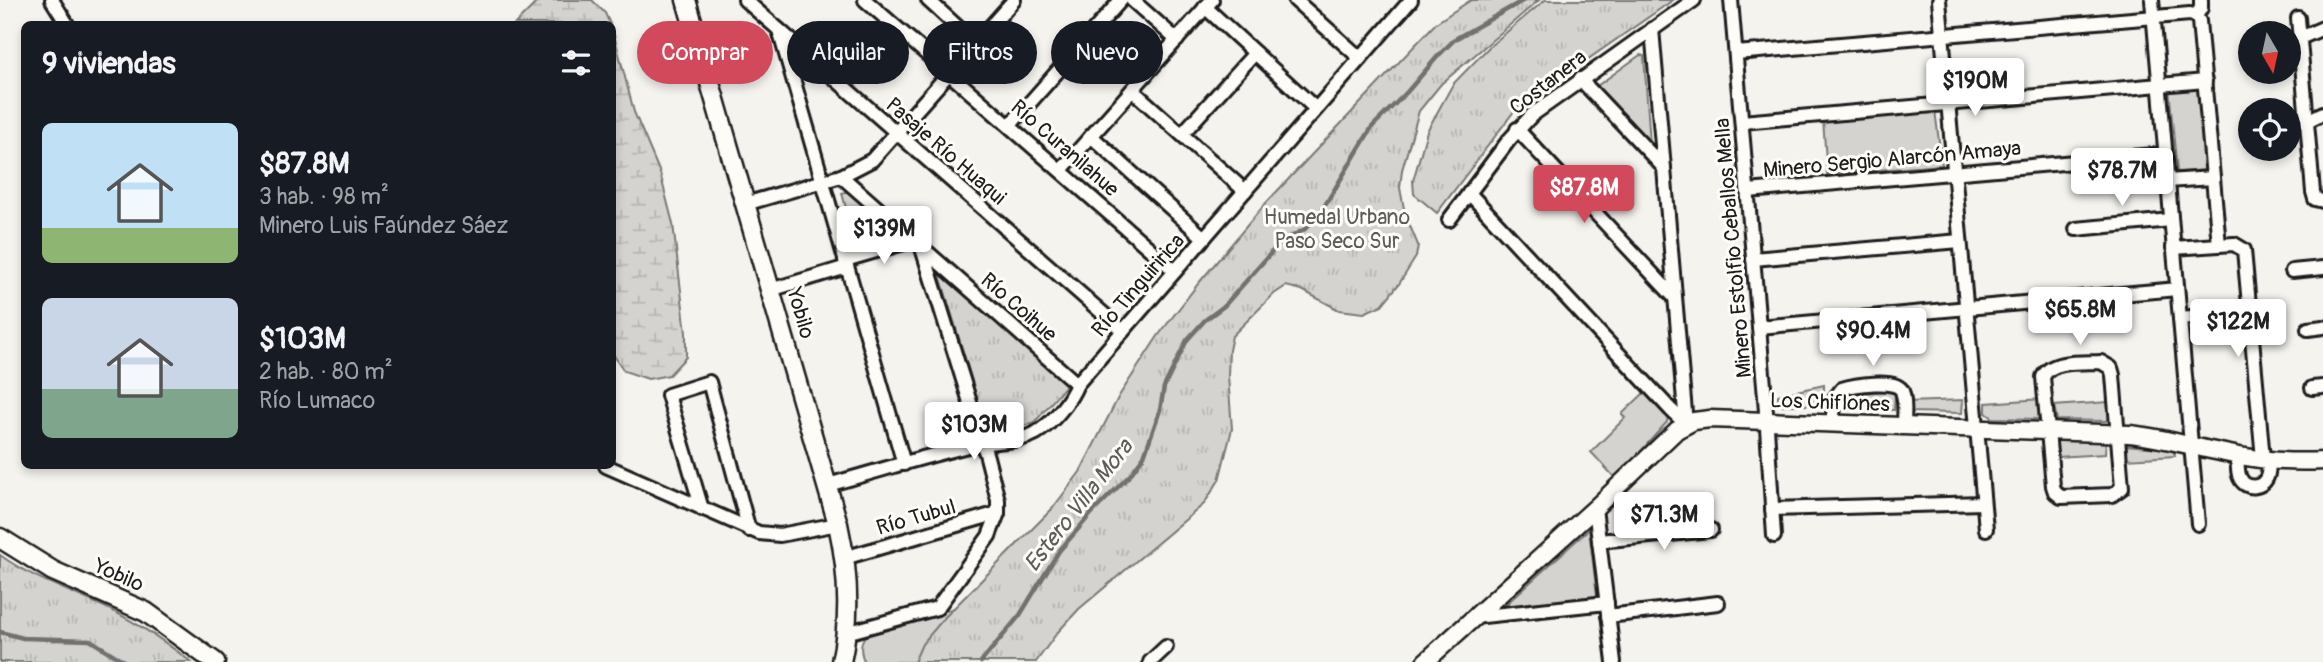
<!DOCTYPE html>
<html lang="es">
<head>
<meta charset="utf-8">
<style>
	body { margin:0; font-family:Pangolin,sans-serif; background:#20242c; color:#f1f3f6; height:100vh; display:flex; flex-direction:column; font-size:26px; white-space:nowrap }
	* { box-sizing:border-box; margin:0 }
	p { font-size:23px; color:#9ea1a6 }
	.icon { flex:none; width:38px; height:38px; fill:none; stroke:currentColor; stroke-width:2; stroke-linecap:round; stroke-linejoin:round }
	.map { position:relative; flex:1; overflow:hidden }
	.panel { position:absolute; left:21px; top:21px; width:595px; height:448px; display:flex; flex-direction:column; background:#171b24; border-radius:10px; box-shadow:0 4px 10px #0003 }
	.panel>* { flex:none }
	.guide { position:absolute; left:637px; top:21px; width:665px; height:63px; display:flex; gap:14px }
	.needle { width:46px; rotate:171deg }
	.buttons { position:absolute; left:2238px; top:21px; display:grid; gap:14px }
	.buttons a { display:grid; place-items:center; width:63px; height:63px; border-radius:50%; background:#171b24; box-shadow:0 4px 10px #0003; font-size:35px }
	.price { position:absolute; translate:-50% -60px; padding:0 16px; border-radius:7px; background:#fff; color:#222; font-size:23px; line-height:46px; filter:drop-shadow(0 2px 4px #0008) }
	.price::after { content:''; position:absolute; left:50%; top:42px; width:21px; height:16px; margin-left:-10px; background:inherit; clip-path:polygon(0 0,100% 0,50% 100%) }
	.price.active { background:#d1495b; color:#fff }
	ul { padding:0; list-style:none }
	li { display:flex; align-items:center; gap:21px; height:175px; padding:0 21px }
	li span { display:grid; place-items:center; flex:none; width:196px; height:140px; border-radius:10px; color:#555 }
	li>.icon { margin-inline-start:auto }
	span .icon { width:84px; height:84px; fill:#fffc; stroke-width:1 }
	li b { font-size:30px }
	h2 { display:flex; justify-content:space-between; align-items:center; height:84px; padding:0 21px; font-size:30px }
	.tag { padding:0 24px; border-radius:32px; background:#171b24; box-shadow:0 4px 10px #0003; font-size:24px; line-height:63px }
	.tag.active { background:#d1495b; color:#fff }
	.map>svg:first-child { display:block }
	.grass { fill:#d4d3cf; stroke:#787876; stroke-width:2 }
	.wetland { fill:url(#wetland-marsh); stroke:#787876; stroke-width:2 }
	.park { fill:url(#park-tufts); stroke:#787876; stroke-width:2 }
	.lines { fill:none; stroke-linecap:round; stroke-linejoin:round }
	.stream { stroke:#72716f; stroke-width:4.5 }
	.minor-casing { stroke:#1c1c1c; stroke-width:18 }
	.tertiary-casing { stroke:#1c1c1c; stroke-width:21 }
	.secondary-casing { stroke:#1c1c1c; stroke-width:23 }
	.minor { stroke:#fdfcf7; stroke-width:12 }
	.tertiary { stroke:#fdfcf7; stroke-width:16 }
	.secondary { stroke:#fdfcf7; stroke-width:18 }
	.labels { text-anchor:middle; stroke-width:6; stroke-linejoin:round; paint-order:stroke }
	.street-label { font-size:21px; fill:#1c1c1c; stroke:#fdfcf7 }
	.park-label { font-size:21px; fill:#5c5c5b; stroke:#fdfcf7 }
	.water-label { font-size:23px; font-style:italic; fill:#5c5c5a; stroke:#fdfcf7 }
</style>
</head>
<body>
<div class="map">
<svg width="2323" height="662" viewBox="0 0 2323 662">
	<defs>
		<pattern id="wetland-marsh" width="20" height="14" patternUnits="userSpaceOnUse" patternTransform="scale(1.75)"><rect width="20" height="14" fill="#d4d3cf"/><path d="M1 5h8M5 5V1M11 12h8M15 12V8" fill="none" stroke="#b5b5b1"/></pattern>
		<pattern id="park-tufts" width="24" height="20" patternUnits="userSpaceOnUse" patternTransform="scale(1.75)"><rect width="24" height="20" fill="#d4d3cf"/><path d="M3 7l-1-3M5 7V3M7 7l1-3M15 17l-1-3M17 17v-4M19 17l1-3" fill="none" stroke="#b5b5b1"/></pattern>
	</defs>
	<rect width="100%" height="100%" fill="#f4f3ee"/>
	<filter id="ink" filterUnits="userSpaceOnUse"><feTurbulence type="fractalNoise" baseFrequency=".0143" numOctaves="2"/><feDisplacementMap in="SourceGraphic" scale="14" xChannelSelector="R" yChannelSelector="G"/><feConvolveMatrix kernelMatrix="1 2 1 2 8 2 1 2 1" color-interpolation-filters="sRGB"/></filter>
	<g filter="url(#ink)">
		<g class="grass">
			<path d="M1640 55 1644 56 1650 144 1597 86Z"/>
			<path d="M2200 85 2208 170 2177 172 2169 88Z"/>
			<path d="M1935 110 1942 165 1827 174 1823 120Z"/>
			<path d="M852 190 896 228 898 238 864 247 855 242 842 193Z"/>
			<path d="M1824 385V405H1775L1778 395Z"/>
			<path d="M1895 390 1894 410H1846L1845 395Z"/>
			<path d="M1646 391 1668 414 1667 422 1616 479 1591 452 1625 418 1622 414Z"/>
			<path d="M2042 399V418L2040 419 1993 418 1986 413V403Z"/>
			<path d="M1963 400 1962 413 1906 412V402Z"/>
			<path d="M2108 402 2110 418 2106 421 2057 420 2054 406Z"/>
			<path d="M2055 437 2106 439 2105 454 2057 457Z"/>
			<path d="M2124 445 2173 449 2175 456 2126 459Z"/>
			<path d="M1589 529 1597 596 1503 607Z"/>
			<path d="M954 608 915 662H864C861 653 859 644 865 636Z"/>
		</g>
		<g class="wetland">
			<path d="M539 0H592L605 13 610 24H515Z"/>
			<path d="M613 31 634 112 660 173 673 224 686 333V357L669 375 648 379 624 371 613 354Z"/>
		</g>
		<g class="park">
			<path d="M1471 0H1539L1441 84 1419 111 1402 170 1400 188 1405 214 1418 245 1416 257 1399 284 1382 305 1364 313 1339 310 1302 290 1286 286 1274 294 1232 336 1229 350 1228 376 1232 429 1219 480 1204 504 1079 609 1057 633 1036 662H914L922 644 945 617 1052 509 1080 472 1119 396 1158 336 1198 284 1266 203 1436 23Z"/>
			<path d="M1545 0H1673L1515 110 1437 213 1414 194 1413 181 1427 131 1453 84 1490 46Z"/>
			<path d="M939 272 1068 383 1035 422 996 435 985 424Z"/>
			<path d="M0 555C30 577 65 589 98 604 132 619 162 639 191 662H0Z"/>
		</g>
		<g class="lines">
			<g class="stream">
				<path d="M0 632 23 638 90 640 125 662"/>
				<path d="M981 662 1020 615 1059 551 1091 514 1130 475 1144 456 1160 410 1164 387 1187 340 1205 320 1224 306 1279 244 1305 229 1321 212 1372 127 1407 92 1438 56 1455 39 1524 0"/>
			</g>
			<defs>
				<g id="minor">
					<path d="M52 0 67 24"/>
					<path d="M745 0 1123 331"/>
					<path d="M865 0 1175 271"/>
					<path d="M928 0 976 44"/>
					<path d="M1132 0 1177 40"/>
					<path d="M1295 0 1360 58"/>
					<path d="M1731 0 1765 397 1774 536"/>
					<path d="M1939 0 1986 529"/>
					<path d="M2152 0 2198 524"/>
					<path d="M2201 0V8L2196 16 2199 21 2219 245"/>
					<path d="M1205 7 1316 109"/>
					<path d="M2298 18 2313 192 2315 199 2323 201"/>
					<path d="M1652 29 1686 424"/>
					<path d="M779 30 904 464"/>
					<path d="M2300 38 2323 28"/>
					<path d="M1736 53 2190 14 2196 16"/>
					<path d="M1580 79 1664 168"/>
					<path d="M1132 90 1245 191"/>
					<path d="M2307 121 2323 113"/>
					<path d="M1742 122 2205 81"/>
					<path d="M1010 125 1121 0"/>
					<path d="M1517 129 1675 298"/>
					<path d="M1182 134 1255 53"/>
					<path d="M1091 136 1204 238"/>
					<path d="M1061 170 1212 0"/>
					<path d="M841 176 1077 384"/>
					<path d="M2167 181 2213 178"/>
					<path d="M1748 191 2165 154"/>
					<path d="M1469 193 1671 410 1686 424"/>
					<path d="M745 204 841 176 872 160 1014 0"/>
					<path d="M1449 220 1509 140 1532 115 1694 0"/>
					<path d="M2076 229 2171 220"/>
					<path d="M2173 248 2234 244 2244 250 2263 459"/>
					<path d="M1753 259 1960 241"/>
					<path d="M845 260 914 240"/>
					<path d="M2292 271 2323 268"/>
					<path d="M770 290 847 267"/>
					<path d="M2180 318 2250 312"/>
					<path d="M1759 327 2177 289"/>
					<path d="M2308 329 2323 327"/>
					<path d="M2101 362 2111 368 2113 375 2122 488 2112 495 2061 497 2055 492 2053 486 2043 377C2051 359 2084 363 2101 362Z"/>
					<path d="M2312 388 2323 387"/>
					<path d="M1832 423 1835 398 1842 389C1853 385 1897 378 1902 391 1906 401 1904 416 1904 426"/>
					<path d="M2237 456C2238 463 2237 472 2240 478 2246 490 2262 489 2267 477 2269 472 2269 466 2269 460"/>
					<path d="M606 466 759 533 780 535 838 524"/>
					<path d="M827 485C876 472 924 456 973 445 994 441 1017 443 1036 433 1053 423 1070 401 1077 384L1411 0"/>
					<path d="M1595 508 1614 662"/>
					<path d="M702 509 668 395 709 382 749 530"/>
					<path d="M1772 509 1983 503"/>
					<path d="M1599 541 1711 530"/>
					<path d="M844 558 998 513"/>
					<path d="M1608 616 1718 603"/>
					<path d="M1474 617 1607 603"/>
					<path d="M846 633 937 608 989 536 998 513V500L987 457 922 248"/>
					<path d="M1150 662 1166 647"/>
				</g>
				<path id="tertiary" d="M1425 662 1595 508 1677 430 1694 421 1710 419 2129 434C2161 437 2189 446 2220 452 2254 460 2288 463 2323 461"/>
				<g id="secondary">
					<path d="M686 0 838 524C848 569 851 617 841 662"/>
					<path d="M0 538 53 571 146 612 215 662"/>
				</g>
			</defs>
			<use href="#minor" class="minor-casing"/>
			<use href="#tertiary" class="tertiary-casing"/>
			<use href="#secondary" class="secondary-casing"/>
			<use href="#minor" class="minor"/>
			<use href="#tertiary" class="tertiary"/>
			<use href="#secondary" class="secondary"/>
		</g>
	</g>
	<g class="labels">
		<g class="street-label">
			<text transform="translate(1548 82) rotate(-38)" y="7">Costanera</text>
			<text transform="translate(1065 148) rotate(41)" y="7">Río Curanilahue</text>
			<text transform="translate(946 151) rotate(41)" y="7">Pasaje Río Huaqui</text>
			<text transform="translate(1892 159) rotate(-5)" y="7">Minero Sergio Alarcón Amaya</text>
			<text transform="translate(1733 248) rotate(-95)" y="7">Minero Estolfio Ceballos Mella</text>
			<text transform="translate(1138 285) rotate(-49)" y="7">Río Tinguiririca</text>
			<text transform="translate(1019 307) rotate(41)" y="7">Río Coihue</text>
			<text transform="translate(801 313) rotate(74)" y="7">Yobilo</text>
			<text transform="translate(1830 402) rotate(2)" y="7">Los Chiflones</text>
			<text transform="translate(916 517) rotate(-16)" y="7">Río Tubul</text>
			<text transform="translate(119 575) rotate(24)" y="7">Yobilo</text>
		</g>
		<g class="park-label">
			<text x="1337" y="224">Humedal Urbano<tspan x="1337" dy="24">Paso Seco Sur</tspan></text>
		</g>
		<g class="water-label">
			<text transform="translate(1078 505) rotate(-52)" y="8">Estero Villa Mora</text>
		</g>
	</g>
</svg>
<div class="buttons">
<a><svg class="needle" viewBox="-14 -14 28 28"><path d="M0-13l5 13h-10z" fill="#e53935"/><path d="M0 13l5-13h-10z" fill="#9ea1a6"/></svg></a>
<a><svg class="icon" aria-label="locate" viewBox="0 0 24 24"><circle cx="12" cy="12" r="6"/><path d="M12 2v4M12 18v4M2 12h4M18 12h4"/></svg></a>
</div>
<b class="price" style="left:1975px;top:118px">$190M</b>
<b class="price" style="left:2122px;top:208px">$78.7M</b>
<b class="price active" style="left:1584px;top:225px">$87.8M</b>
<b class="price" style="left:884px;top:266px">$139M</b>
<b class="price" style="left:2080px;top:347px">$65.8M</b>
<b class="price" style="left:2238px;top:359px">$122M</b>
<b class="price" style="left:1873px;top:368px">$90.4M</b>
<b class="price" style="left:974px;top:462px">$103M</b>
<b class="price" style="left:1664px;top:552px">$71.3M</b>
<div class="guide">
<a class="tag active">Comprar</a>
<a class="tag">Alquilar</a>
<a class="tag">Filtros</a>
<a class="tag">Nuevo</a>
</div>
<section class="panel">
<h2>9 viviendas<svg class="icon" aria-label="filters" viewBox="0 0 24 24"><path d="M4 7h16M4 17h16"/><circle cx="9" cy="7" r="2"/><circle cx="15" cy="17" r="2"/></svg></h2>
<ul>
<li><span style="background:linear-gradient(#bfe0f5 75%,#8fb573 0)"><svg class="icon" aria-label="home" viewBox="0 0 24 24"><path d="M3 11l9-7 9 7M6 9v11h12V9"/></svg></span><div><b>$87.8M</b><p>3 hab. · 98 m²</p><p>Minero Luis Faúndez Sáez</p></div></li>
<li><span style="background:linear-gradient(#c9d6e8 65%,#7fa58c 0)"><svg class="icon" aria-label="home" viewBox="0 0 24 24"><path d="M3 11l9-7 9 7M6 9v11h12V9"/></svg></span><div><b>$103M</b><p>2 hab. · 80 m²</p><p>Río Lumaco</p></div></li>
</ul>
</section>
</div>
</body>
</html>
